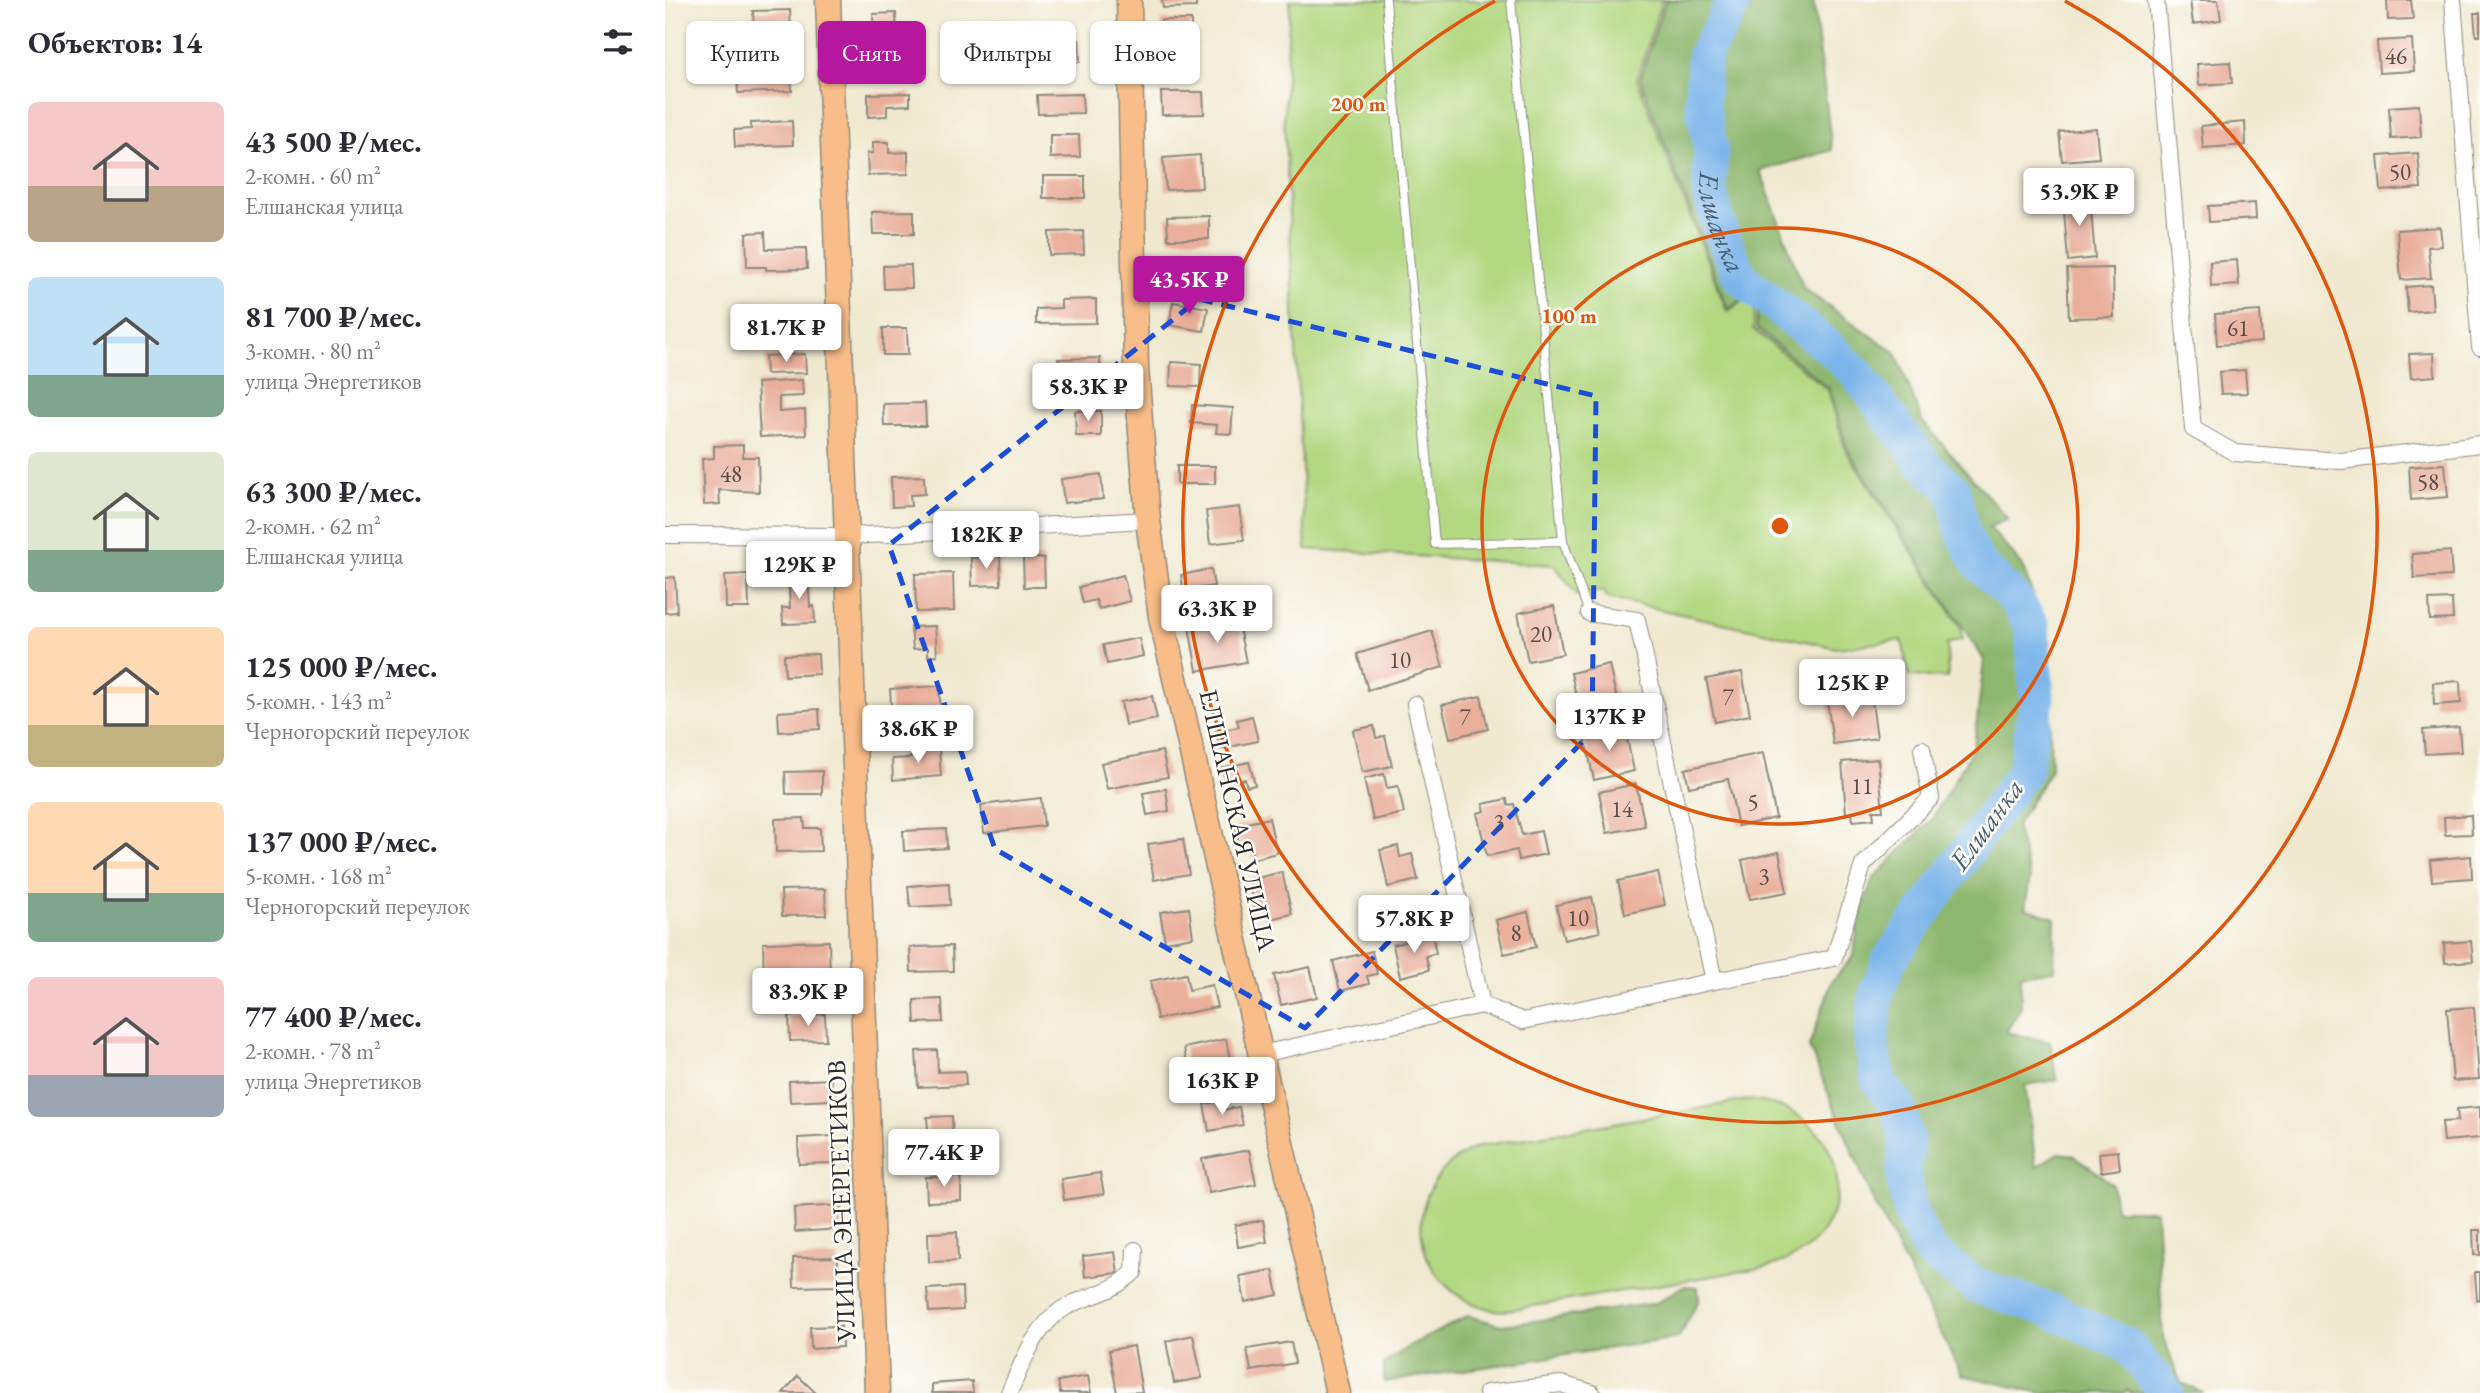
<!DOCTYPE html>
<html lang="ru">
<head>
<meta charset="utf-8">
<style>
	body { margin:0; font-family:"EB Garamond",serif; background:#f2f2f3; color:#2b2b33; height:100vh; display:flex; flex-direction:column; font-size:26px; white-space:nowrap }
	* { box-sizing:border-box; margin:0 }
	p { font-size:23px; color:#7c7c81 }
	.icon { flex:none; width:38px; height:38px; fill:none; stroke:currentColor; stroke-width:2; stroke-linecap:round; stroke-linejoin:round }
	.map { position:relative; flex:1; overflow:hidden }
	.sheet { display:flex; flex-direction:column; background:#fff; width:665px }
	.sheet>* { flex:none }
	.banner { position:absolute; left:21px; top:21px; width:665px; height:63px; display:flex; gap:14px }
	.price { position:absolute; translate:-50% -60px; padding:0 16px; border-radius:7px; background:#fff; color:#222; font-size:23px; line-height:46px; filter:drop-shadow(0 2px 4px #0008) }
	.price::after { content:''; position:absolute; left:50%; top:42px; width:21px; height:16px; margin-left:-10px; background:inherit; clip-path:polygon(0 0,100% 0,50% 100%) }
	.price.selected { background:#b5179e; color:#fff }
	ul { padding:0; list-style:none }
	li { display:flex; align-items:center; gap:21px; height:175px; padding:0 28px }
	li span { display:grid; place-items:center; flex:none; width:196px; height:140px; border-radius:10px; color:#555 }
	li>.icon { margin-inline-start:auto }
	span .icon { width:84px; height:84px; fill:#fffc; stroke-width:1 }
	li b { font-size:30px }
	h2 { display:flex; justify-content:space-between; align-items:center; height:84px; padding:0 28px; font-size:30px }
	.pill { padding:0 24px; border-radius:10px; background:#fff; box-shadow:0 2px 5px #0004; font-size:24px; line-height:63px }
	.pill.selected { background:#b5179e; color:#fff }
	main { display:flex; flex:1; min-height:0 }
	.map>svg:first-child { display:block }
	.green { fill:#b3d882; stroke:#6f8256; stroke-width:2 }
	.forest { fill:#8eb870; stroke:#5c724e; stroke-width:2 }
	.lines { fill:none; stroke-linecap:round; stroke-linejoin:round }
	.river { stroke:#7bb5eb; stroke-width:35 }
	.building { fill:#e9af9b }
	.service-casing { stroke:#8e8a7e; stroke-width:10 }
	.minor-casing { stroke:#8e8a7e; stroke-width:18 }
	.primary-casing { stroke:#8e8a7e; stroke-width:27 }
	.service { stroke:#fff; stroke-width:8 }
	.minor { stroke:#fff; stroke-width:16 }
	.primary { stroke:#f8bd89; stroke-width:24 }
	.marked { fill:none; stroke:#1d4ed8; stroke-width:5; stroke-dasharray:14 9; stroke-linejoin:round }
	.ring { fill:none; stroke:#df570e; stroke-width:3.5 }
	.labels { text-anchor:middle; stroke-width:5; stroke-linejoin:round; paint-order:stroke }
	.number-label { font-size:23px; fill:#5a4c47 }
	.street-label { font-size:26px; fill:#2b2b2b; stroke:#fdfcf7 }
	.water-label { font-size:28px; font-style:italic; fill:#475b6e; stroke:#fdfcf7 }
	.centre { fill:#df570e; stroke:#fdfcf7; stroke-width:3.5 }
	.ring-label { font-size:21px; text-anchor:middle; font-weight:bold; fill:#df570e; stroke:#fdfcf7; stroke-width:5; stroke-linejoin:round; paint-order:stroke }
</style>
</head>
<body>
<main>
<section class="sheet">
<h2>Объектов: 14<svg class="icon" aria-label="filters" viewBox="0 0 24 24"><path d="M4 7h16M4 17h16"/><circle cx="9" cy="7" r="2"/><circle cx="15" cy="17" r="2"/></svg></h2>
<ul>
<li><span style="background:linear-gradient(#f6c9c9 60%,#b9a48a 0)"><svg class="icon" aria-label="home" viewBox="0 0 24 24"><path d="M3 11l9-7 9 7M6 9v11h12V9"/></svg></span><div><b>43 500 ₽/мес.</b><p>2-комн. · 60 m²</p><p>Елшанская улица</p></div></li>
<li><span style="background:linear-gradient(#bfe0f5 70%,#7fa58c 0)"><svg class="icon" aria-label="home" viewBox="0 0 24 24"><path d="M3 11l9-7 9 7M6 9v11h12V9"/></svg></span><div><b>81 700 ₽/мес.</b><p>3-комн. · 80 m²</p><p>улица Энергетиков</p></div></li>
<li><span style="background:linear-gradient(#dfe7d0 70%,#7fa58c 0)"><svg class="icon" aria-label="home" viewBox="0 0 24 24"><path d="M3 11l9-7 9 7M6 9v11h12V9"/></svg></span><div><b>63 300 ₽/мес.</b><p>2-комн. · 62 m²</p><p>Елшанская улица</p></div></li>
<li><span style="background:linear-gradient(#ffd9b3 70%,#c2b280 0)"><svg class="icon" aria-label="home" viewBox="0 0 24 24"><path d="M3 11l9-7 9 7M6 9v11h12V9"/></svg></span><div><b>125 000 ₽/мес.</b><p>5-комн. · 143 m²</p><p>Черногорский переулок</p></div></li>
<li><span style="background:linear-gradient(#ffd9b3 65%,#7fa58c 0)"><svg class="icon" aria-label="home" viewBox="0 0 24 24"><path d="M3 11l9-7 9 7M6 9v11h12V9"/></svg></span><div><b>137 000 ₽/мес.</b><p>5-комн. · 168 m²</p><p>Черногорский переулок</p></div></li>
<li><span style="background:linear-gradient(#f6c9c9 70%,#9aa5b1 0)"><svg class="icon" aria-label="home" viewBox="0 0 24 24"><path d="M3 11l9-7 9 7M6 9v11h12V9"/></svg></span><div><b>77 400 ₽/мес.</b><p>2-комн. · 78 m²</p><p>улица Энергетиков</p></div></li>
</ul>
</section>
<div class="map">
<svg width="1815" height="1393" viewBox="0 0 1815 1393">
	<rect width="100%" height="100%" fill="#fdfcf7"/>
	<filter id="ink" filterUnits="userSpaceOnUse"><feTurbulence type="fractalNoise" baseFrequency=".0143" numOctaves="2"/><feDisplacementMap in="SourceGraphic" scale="14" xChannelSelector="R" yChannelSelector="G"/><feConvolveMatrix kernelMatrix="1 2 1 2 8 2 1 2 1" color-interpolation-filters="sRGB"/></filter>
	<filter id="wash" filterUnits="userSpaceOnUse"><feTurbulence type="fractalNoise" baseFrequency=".00686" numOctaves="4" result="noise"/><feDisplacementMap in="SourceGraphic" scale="28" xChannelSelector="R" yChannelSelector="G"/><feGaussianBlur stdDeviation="1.57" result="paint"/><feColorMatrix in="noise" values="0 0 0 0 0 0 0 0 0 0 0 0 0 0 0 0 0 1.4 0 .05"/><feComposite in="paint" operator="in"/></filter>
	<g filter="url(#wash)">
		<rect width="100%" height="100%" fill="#f0e9d0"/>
		<g class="green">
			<path d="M625 0H997L972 79 1062 312 1091 293 1088 329 1163 390 1180 449 1294 625 1298 639 1282 644 1283 678 1244 676 1237 640 1172 648 942 598 939 591 912 594 889 565 641 549 619 116Z"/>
			<path d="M1083 1100C1194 1109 1203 1244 1101 1267L838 1311C743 1301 725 1181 815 1146Z"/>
		</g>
		<g class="forest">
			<path d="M1000 0H1148L1167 150 1095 171 1139 289 1231 353 1257 421 1343 519 1324 527 1357 565 1382 635 1386 769 1351 826 1365 878 1360 908 1390 918 1389 970 1356 975V1007L1341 1032 1385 1042 1392 1080 1360 1085 1371 1167 1393 1153 1409 1155 1447 1184 1451 1210H1491L1498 1337 1516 1383 1538 1393H1466L1463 1390 1458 1393H1376L1297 1375 1208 1200 1144 1047 1167 981 1189 956 1193 921 1208 879 1267 819 1309 747 1319 660 1182 448 1165 389 1091 328 1094 289 1063 309 975 79Z"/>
			<path d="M1019 1286 1033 1287 1034 1300 1013 1338 719 1382V1364L744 1346 803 1316 836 1325 863 1322 991 1303Z"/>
		</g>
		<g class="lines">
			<path class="river" id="s1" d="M1070 0 1039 56 1037 103 1046 150 1044 190 1056 233 1076 278 1166 349 1193 375 1259 464 1288 490 1299 536 1314 564 1351 600 1367 627 1372 699 1360 770 1224 960 1211 995 1206 1043 1214 1082 1233 1106 1242 1140 1238 1178 1247 1216 1264 1251 1312 1286 1385 1310 1462 1345 1502 1393"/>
		</g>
		<g id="blocks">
			<g class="building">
				<path d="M497 0H531V7L498 8Z"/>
				<path d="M1525 0H1553L1556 20 1528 24Z"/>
				<path d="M1722 0H1746L1748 19 1723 20Z"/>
				<path d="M125 10 126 33 89 34 88 11Z"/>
				<path d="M231 13 232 36 209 37 208 14Z"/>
				<path d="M1809 13H1815V36H1811Z"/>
				<rect x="496" y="20" width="30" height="31"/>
				<path d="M1747 39 1749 71 1714 73 1712 41Z"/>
				<rect x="200" y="40" width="25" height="18"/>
				<path d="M373 40H414L415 62 373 63Z"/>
				<path d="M1565 62 1567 83 1534 85 1532 64Z"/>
				<path d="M126 68 127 91 73 93 72 71Z"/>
				<path d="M496 92H538L539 114 497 115Z"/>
				<path d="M245 93V105L222 106V116L203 117V94Z"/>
				<path d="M417 94 418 113 373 114 372 95Z"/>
				<path d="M1754 105 1756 137 1726 139 1724 107Z"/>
				<path d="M127 121 128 145 70 147 69 130 86 129V123Z"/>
				<path d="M1580 122 1581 145 1538 148 1536 126Z"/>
				<path d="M1431 128 1434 158 1397 161 1394 132Z"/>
				<path d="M385 135H414L415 157 385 158Z"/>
				<path d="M208 142H224V153L243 152V174L203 175 202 153H208Z"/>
				<path d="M1753 153 1756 188 1716 191 1713 156Z"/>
				<path d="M535 155 537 188 501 190 498 158Z"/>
				<rect x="378" y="176" width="42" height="22"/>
				<path d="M1425 196 1430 258 1403 261 1398 199Z"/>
				<path d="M1590 203 1591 219 1544 222 1543 206Z"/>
				<path d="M249 211V234H208L207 212Z"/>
				<path d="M544 216V239H503L502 217Z"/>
				<path d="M1775 227 1777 246 1763 247 1766 278 1736 280 1732 230Z"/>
				<path d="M418 231 419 254 384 255V232Z"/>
				<path d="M100 232 101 249 141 248 142 269 101 270V267H82L81 233Z"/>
				<path d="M507 260 541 262 540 285 505 283Z"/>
				<path d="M1572 260 1574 285 1546 287 1545 262Z"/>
				<path d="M246 265 247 288 219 289 218 266Z"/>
				<path d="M1448 268 1449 317 1404 318 1402 269Z"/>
				<path d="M1766 285 1768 310 1743 312 1741 287Z"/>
				<path d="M431 299V323L371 324V309L396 308V300Z"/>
				<path d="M508 302 543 308 539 331 504 325Z"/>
				<path d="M142 311V328H101V312Z"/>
				<path d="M1595 311 1597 342 1552 345 1550 314Z"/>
				<path d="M218 328H242L243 355H218Z"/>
				<path d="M1769 353 1770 376 1746 378 1744 354Z"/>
				<path d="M140 354 141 373 101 374 100 356Z"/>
				<path d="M435 358 436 381H394L393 359Z"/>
				<path d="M506 362 536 364 535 387 505 386Z"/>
				<path d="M1580 370 1582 393 1556 394 1554 372Z"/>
				<path d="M137 380 138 396 114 397V412L140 410 141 435 95 437 92 383Z"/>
				<path d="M260 403 261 426H219L218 404Z"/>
				<path d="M527 405 568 408 566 434 551 433 552 425 526 423Z"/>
				<path d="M410 411H436V436H411Z"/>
				<path d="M78 445V457H93L94 492 54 490 55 504 39 505 37 459 49 458V446Z"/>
				<path d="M1780 464 1783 497 1746 500 1744 467Z"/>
				<rect x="512" y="466" width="38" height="18"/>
				<path d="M436 474 438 499 399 503 396 479Z"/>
				<path d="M259 476 260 494 245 495 246 506 227 507 226 477Z"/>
				<path d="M574 507 579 540 545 544 541 511Z"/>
				<path d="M1785 551 1787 576 1749 578 1747 554Z"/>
				<path d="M335 556 336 585 307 586 306 558Z"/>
				<path d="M358 558H379L380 587H359Z"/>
				<path d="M546 569 549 586 519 591 516 575Z"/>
				<path d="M143 573 145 607 149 606 150 623 118 624 117 608H125L123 574Z"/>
				<path d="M288 573 289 611 251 612 250 574Z"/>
				<path d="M83 574 84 608H61L60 575Z"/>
				<path d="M458 575 465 601 434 609 431 600 418 603 414 587Z"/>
				<path d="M10 577 12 612 0 613V578Z"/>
				<path d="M1787 599 1788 619 1765 620 1764 600Z"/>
				<path d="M889 606 898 654 863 661 853 613Z"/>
				<path d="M572 618 581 662 532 671 524 627Z"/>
				<path d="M270 626 272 655 263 656V648L248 649 246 627Z"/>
				<path d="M767 631 778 667 703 690 692 654Z"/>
				<path d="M474 638 478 656 442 664 438 645Z"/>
				<path d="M153 654 154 674 120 676 119 655Z"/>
				<path d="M944 664 954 710 916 718 906 673Z"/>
				<path d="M1077 672 1085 715 1050 722 1041 679Z"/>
				<path d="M1795 681 1796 703 1769 705 1768 683Z"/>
				<path d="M274 686 276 715 227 718 225 689Z"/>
				<path d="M1206 694 1212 738 1168 744 1162 700Z"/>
				<path d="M487 696 492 719 460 725 456 702Z"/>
				<path d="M816 696 823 729 785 738 777 705Z"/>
				<path d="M154 709 155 729 114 732 113 712Z"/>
				<path d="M587 716 593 741 555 749 551 731 574 727 572 720Z"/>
				<path d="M959 725 969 771 929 780 919 734Z"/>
				<path d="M709 726 711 738 720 736 727 766 697 772 688 730Z"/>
				<path d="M1794 727 1796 752 1760 754 1758 730Z"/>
				<path d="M274 749 276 776 228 780 227 759 246 758V751Z"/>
				<path d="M497 751 503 777 442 789 436 763Z"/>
				<path d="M1098 753 1111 818 1073 826 1063 779 1024 787 1020 769Z"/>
				<path d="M1213 759 1218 811H1208L1209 819 1188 821 1187 813H1181L1177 762Z"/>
				<path d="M584 762 590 785 582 787 580 779 561 784 557 768Z"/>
				<path d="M157 771V794H121L120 772Z"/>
				<path d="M719 774 722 788 733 786 739 813 708 820 699 779Z"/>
				<path d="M971 784 980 826 942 833 934 792Z"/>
				<path d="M501 789 504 811 482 815 478 793Z"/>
				<path d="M376 798 379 826 319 833 316 805Z"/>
				<path d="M842 799 843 805 849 804 857 835 876 831 881 854 854 860 852 850 822 856 812 813 820 811 818 804Z"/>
				<path d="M1806 815 1807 834 1780 835 1779 817Z"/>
				<path d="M139 818 140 828H155L156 851 111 852 110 819Z"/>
				<path d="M604 818 612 853 588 859 586 848 575 850 570 826Z"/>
				<path d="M281 829 282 848 239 851 238 831Z"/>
				<path d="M518 839 524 874 489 880 483 844Z"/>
				<path d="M733 846 735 857 747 854 753 880 723 887 715 850Z"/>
				<path d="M1114 852 1122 892 1085 899 1077 860Z"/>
				<path d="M1806 856 1807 878 1767 881 1765 860Z"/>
				<path d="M617 872 627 914 604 919 601 905 590 908 584 880Z"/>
				<path d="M993 872 1000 905 960 914 953 881Z"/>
				<path d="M284 883 285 905 245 907 243 886Z"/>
				<path d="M160 889 161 915 117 916 116 890Z"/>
				<path d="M927 897 935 932 899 940 891 905Z"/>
				<path d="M524 908 528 937 500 942 495 912Z"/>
				<path d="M863 912 871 947 839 954 831 920Z"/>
				<path d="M767 935 771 953 761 956 764 970 735 977 728 945Z"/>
				<path d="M164 941 165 978 99 980 98 943Z"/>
				<path d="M1806 941 1808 961 1780 963 1779 943Z"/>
				<path d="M287 946 288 971 246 972 245 947Z"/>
				<path d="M707 951 712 974 702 976 704 984 675 991 668 961Z"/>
				<path d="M645 967 652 997 616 1005 609 975Z"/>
				<path d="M521 974 524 990 547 985 552 1007 492 1019 485 981Z"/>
				<path d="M277 999 278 1022 250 1023 249 1000Z"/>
				<path d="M1809 1007 1814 1079 1788 1081 1782 1009Z"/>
				<path d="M160 1014 161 1040 125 1041 124 1016Z"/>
				<path d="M561 1039 566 1067 524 1075 519 1048Z"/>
				<path d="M272 1050 273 1072 300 1071 301 1085 253 1087 251 1051Z"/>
				<path d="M166 1079 167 1100 125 1102 124 1081Z"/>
				<path d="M555 1101 557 1110 574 1107 578 1125 544 1131 539 1104Z"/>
				<path d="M1815 1107V1138L1779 1141 1777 1122 1793 1121 1792 1109Z"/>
				<path d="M287 1116 288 1141 264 1143 262 1117Z"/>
				<path d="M168 1136 169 1163 134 1164 133 1138Z"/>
				<path d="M584 1150 591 1184 544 1193 537 1159Z"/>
				<path d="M1453 1151 1455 1169 1436 1172 1434 1153Z"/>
				<path d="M435 1173 439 1194 399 1200 396 1179Z"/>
				<path d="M261 1177H296V1201L262 1202Z"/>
				<path d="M176 1205 177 1229 130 1232 129 1208Z"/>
				<path d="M598 1220 602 1242 573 1247 570 1225Z"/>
				<path d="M1808 1230H1815V1255H1809Z"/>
				<path d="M292 1232 293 1261 264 1262 263 1233Z"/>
				<path d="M450 1252 453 1273 420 1277 418 1256Z"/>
				<path d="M173 1257V1286L129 1287 128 1258Z"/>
				<path d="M608 1270 613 1295 580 1302 575 1276Z"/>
				<path d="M1810 1272H1815V1300H1812Z"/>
				<path d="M297 1287 298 1310 264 1312 262 1289Z"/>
				<path d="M176 1326 177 1347 146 1349 145 1327Z"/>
				<path d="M528 1335 537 1378 509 1383 501 1341Z"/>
				<path d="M626 1342 630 1363 586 1371 582 1349Z"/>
				<path d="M469 1346 477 1392 452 1393 444 1350Z"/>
				<path d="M133 1376 151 1393H118Z"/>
				<path d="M423 1376 426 1393H395L393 1381Z"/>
				<path d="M307 1381 308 1393H267V1384Z"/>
			</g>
		</g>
	</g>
	<g filter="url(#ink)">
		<use href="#blocks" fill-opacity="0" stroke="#8e8a7e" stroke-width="2"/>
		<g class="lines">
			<defs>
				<g id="service">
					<path d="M721 0 770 544 898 541 924 613"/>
					<path d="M846 0 898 541"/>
				</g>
				<g id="minor">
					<path d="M1491 0 1528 429 1570 453 1676 461 1815 444"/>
					<path d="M1788 0 1815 347"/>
					<path d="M0 535 184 536 483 520"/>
					<path d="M750 704 817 1005"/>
					<path d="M1049 981 1169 958 1198 865 1266 798 1257 749"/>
					<path d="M597 1054 817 1005 858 1021 1049 981 972 620 924 613"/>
					<path d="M344 1393C357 1364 369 1329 396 1310 422 1293 441 1298 469 1272L470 1250"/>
					<path d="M822 1393 896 1384 927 1393"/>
				</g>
				<g id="primary">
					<path d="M163 0 212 1393"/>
					<path d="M464 0 471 369 483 520 496 617 673 1393"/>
				</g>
			</defs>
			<use href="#service" class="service-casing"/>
			<use href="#minor" class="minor-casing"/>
			<use href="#primary" class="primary-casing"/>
			<use href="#service" class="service"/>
			<use href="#minor" class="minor"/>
			<use href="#primary" class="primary"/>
		</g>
	</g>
	<path class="marked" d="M534 299 931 396 927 732 640 1028 330 849 224 545Z"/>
	<g class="ring">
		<circle cx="1115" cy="526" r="298"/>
		<path d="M1400 1A597 597 0 1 1 830 1"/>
	</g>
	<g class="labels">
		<g class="number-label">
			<text x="1731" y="64">46</text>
			<text x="1735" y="180">50</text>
			<text x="1573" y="336">61</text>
			<text x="66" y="482">48</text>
			<text x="1763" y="490">58</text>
			<text x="876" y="642">20</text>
			<text x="735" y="668">10</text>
			<text x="1063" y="705">7</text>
			<text x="800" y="725">7</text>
			<text x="1197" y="794">11</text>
			<text x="1088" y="810">5</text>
			<text x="957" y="817">14</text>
			<text x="834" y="830">3</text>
			<text x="1099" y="884">3</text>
			<text x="913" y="926">10</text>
			<text x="851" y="941">8</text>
		</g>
		<g class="street-label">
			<text transform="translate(573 820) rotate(77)" y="9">ЕЛШАНСКАЯ УЛИЦА</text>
			<text transform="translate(176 1201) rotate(-92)" y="9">УЛИЦА ЭНЕРГЕТИКОВ</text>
		</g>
		<g class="water-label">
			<text dy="10" stroke="none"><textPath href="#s1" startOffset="233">Елшанка</textPath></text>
			<text transform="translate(1321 824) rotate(-54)" y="10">Елшанка</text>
		</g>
	</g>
	<circle cx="1115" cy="526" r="10" class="centre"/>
	<g class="ring-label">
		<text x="693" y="111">200 m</text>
		<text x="904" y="323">100 m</text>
	</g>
</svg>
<b class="price" style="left:1414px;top:228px">53.9K ₽</b>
<b class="price selected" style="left:524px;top:316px">43.5K ₽</b>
<b class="price" style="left:121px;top:364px">81.7K ₽</b>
<b class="price" style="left:423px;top:423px">58.3K ₽</b>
<b class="price" style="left:321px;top:571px">182K ₽</b>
<b class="price" style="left:134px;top:601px">129K ₽</b>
<b class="price" style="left:552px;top:645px">63.3K ₽</b>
<b class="price" style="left:1187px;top:719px">125K ₽</b>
<b class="price" style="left:944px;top:753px">137K ₽</b>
<b class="price" style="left:253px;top:765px">38.6K ₽</b>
<b class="price" style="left:749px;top:955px">57.8K ₽</b>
<b class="price" style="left:143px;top:1028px">83.9K ₽</b>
<b class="price" style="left:557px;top:1117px">163K ₽</b>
<b class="price" style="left:279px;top:1189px">77.4K ₽</b>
<div class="banner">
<a class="pill">Купить</a>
<a class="pill selected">Снять</a>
<a class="pill">Фильтры</a>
<a class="pill">Новое</a>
</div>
</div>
</main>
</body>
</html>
